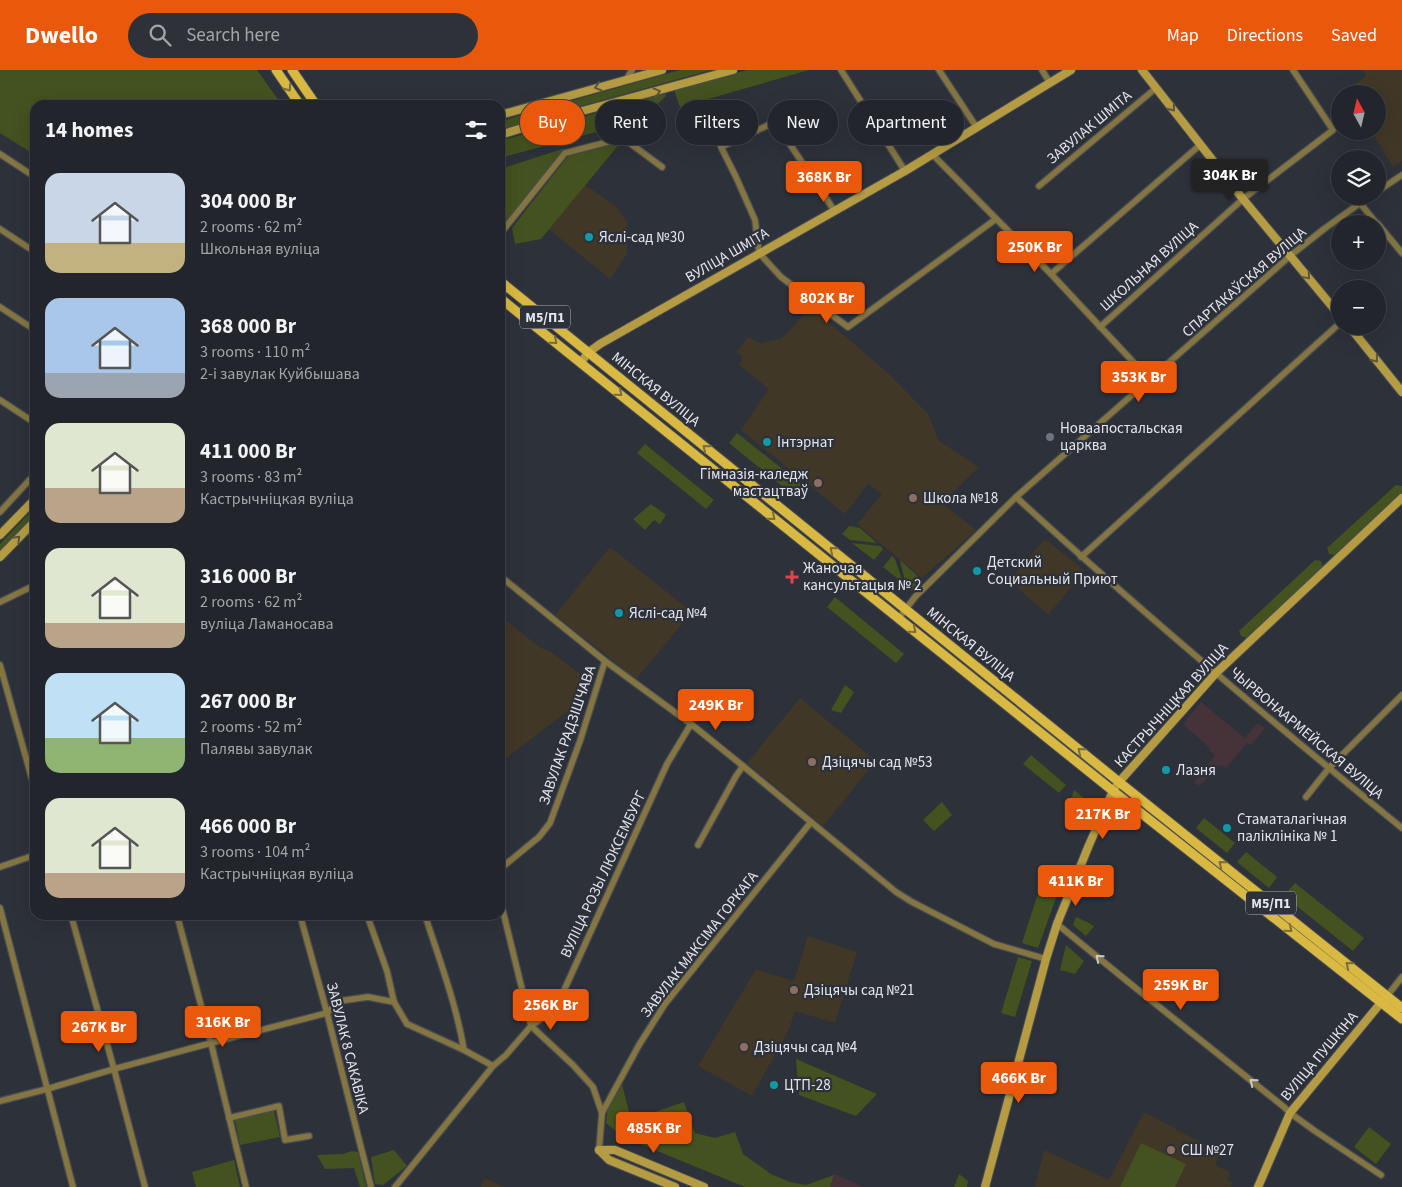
<!DOCTYPE html>
<html lang="en">
<head>
<meta charset="utf-8">
<style>
	body { margin:0; font-family:"Source Sans 3",sans-serif; background:#2e3137; color:#f1f3f6; height:100vh; display:flex; flex-direction:column; font-size:19px; white-space:nowrap }
	* { box-sizing:border-box; margin:0 }
	p { font-size:16px; color:#a2a5a9 }
	.icon { flex:none; width:28px; height:28px; fill:none; stroke:currentColor; stroke-width:2; stroke-linecap:round; stroke-linejoin:round }
	.map { position:relative; flex:1; overflow:hidden }
	.panel { position:absolute; left:30px; top:30px; width:475px; height:820px; display:flex; flex-direction:column; background:#22252b; border-radius:15px; box-shadow:0 5px 20px #0002,0 0 0 1px #3f4247 }
	.panel>* { flex:none }
	.hud { position:absolute; left:520px; top:30px; width:475px; height:45px; display:flex; gap:10px }
	.needle { width:32px; rotate:352deg }
	.tools { position:absolute; left:1331px; top:15px; display:grid; gap:10px }
	.tools a { display:grid; place-items:center; width:55px; height:55px; border-radius:50%; background:#22252b; box-shadow:0 5px 20px #0002,0 0 0 1px #3f4247; font-size:25px }
	.price { position:absolute; translate:-50% -42px; padding:0 11px; border-radius:5px; background:#ea580c; color:#fff; font-size:16px; line-height:32px; filter:drop-shadow(0 1px 2px #0008) }
	.price::after { content:''; position:absolute; left:50%; top:30px; width:15px; height:11px; margin-left:-8px; background:inherit; clip-path:polygon(0 0,100% 0,50% 100%) }
	.price.selected { background:#222; color:#fff }
	ul { padding:0; list-style:none }
	li { display:flex; align-items:center; gap:15px; height:125px; padding:0 15px }
	li span { display:grid; place-items:center; flex:none; width:140px; height:100px; border-radius:15px; color:#555 }
	li>.icon { margin-inline-start:auto }
	span .icon { width:60px; height:60px; fill:#fffc; stroke-width:1 }
	li b { font-size:21px }
	h2 { display:flex; justify-content:space-between; align-items:center; height:60px; padding:0 15px; font-size:21px }
	.pill { padding:0 18px; border-radius:22px; background:#22252b; box-shadow:0 5px 20px #0002,0 0 0 1px #3f4247; font-size:18px; line-height:45px }
	.pill.selected { background:#ea580c; color:#fff }
	header { display:flex; align-items:center; gap:30px; box-sizing:border-box; height:70px; padding:0 25px; background:#ea580c; color:#fff }
	header strong { font-size:24px }
	nav { display:flex; gap:28px; margin-inline-start:auto; font-size:18px }
	.search { width:350px; height:45px; background:#2e3137; display:flex; align-items:center; gap:12px; box-sizing:border-box; padding:0 18px; border-radius:28px; color:#a2a5a9; font-size:19px }
	.map>svg:first-child { display:block }
	.commercial { fill:#463239 }
	.education { fill:#413727 }
	.green { fill:#43521e }
	.lines { fill:none; stroke-linecap:round; stroke-linejoin:round }
	.street-casing { stroke:#4a4e55; stroke-width:8 }
	.secondary-casing { stroke:#4a4e55; stroke-width:10 }
	.primary-casing { stroke:#4a4e55; stroke-width:11 }
	.street { stroke:#857641; stroke-width:5.5 }
	.secondary { stroke:#b59c43; stroke-width:8 }
	.primary { stroke:#d9b941; stroke-width:9 }
	.oneway { stroke:#5d563c }
	.oneway2 { stroke:#7a6e3d }
	.oneway3 { stroke:#cccac0 }
	.culture-dot { fill:#0f9aa8; stroke:#2d3139; stroke-width:2 }
	.worship-dot { fill:#6b7280; stroke:#2d3139; stroke-width:2 }
	.education-dot { fill:#8d6e63; stroke:#2d3139; stroke-width:2 }
	.health-dot { fill:#e0444e; stroke:#2d3139; stroke-width:2 }
	.labels { text-anchor:middle; stroke-width:4.5; stroke-linejoin:round; paint-order:stroke }
	.shield { fill:#2d3139; stroke:#acb0b6; stroke-width:1 }
	.shield-label { font-size:14px; font-weight:bold; fill:#e3e6eb }
	.street-label { font-size:15px; fill:#e3e6eb; stroke:#2d3139 }
	.poi-label { font-size:15px; fill:#e3e6eb; stroke:#2d3139; text-anchor:start }
</style>
</head>
<body>
<header>
<strong>Dwello</strong>
<div class="search"><svg class="icon" aria-label="search" viewBox="0 0 24 24"><circle cx="10" cy="10" r="6"/><path d="M15 15l6 6"/></svg>Search here</div>
<nav><a>Map</a><a>Directions</a><a>Saved</a></nav>
</header>
<div class="map">
<svg width="1402" height="1117" viewBox="0 0 1402 1117">
	<rect width="100%" height="100%" fill="#2d3139"/>
	<g class="commercial">
		<path d="M1201 632 1245 668 1258 653 1265 658 1251 675 1247 673 1226 698 1222 695 1216 698 1202 714 1201 713 1199 716 1194 712 1215 685 1209 680 1210 678 1183 654Z"/>
		<path d="M835 1104 863 1117H830Z"/>
	</g>
	<g class="education">
		<path d="M1363 0H1402V91L1393 97 1371 61H1378V24H1347L1345 21 1366 6Z"/>
		<path d="M585 115 618 138 627 152V184L610 209 549 159Z"/>
		<path d="M811 237 889 304 928 344 939 371 979 397 942 433 976 460 922 508 857 454 882 424 868 414 845 444 741 360 769 319 739 295 742 287 736 282 748 267 760 273 781 269Z"/>
		<path d="M1045 469 1085 501 1048 545 1009 510Z"/>
		<path d="M610 477 692 542 636 609 555 545Z"/>
		<path d="M500 546 541 578 551 582 591 612 573 637 500 693Z"/>
		<path d="M800 628 876 691 823 756 747 693Z"/>
		<path d="M808 866 857 882 835 953 795 941 789 959 752 1026 698 996 756 899 794 911Z"/>
		<path d="M1144 1042 1202 1073 1221 1081 1215 1095 1230 1102 1227 1110 1233 1113 1231 1117H1035L1044 1080 1109 1110Z"/>
		<path d="M484 1108 504 1117H481Z"/>
	</g>
	<g class="green">
		<path d="M0 0H257L282 35H35V85L0 63Z"/>
		<path d="M680 0H711L549 45 546 43V38Z"/>
		<path d="M747 0H809L680 37 674 20Z"/>
		<path d="M665 23 666 26 641 50 500 88V71Z"/>
		<path d="M530 42 533 45V50L500 60V52Z"/>
		<path d="M621 72 541 169 515 174 512 158 568 86Z"/>
		<path d="M565 78 500 159V99Z"/>
		<path d="M737 363 805 417V420L798 429 729 373Z"/>
		<path d="M645 374 714 430 706 439 637 383Z"/>
		<path d="M1396 415 1402 416V423L1335 485 1329 484 1327 478Z"/>
		<path d="M651 434 666 445 660 454 654 450 645 460 633 449Z"/>
		<path d="M35 437V444L0 481V474Z"/>
		<path d="M849 456 860 458 877 473 850 470 842 464Z"/>
		<path d="M852 473 880 476 883 479 874 490Z"/>
		<path d="M892 486 895 489 903 513 883 497Z"/>
		<path d="M900 490 923 511 914 521 906 516Z"/>
		<path d="M1315 490 1321 491 1323 497 1246 568 1241 566 1239 561Z"/>
		<path d="M835 527 904 584 896 593 827 537Z"/>
		<path d="M845 615 854 622 841 643 831 640Z"/>
		<path d="M1031 685 1066 715 1059 723 1023 694Z"/>
		<path d="M1074 720 1086 730 1069 735Z"/>
		<path d="M942 732 952 745 934 761 923 750Z"/>
		<path d="M1086 734 1077 761 1067 743 1068 740Z"/>
		<path d="M1204 748 1235 773 1227 783 1196 758Z"/>
		<path d="M1246 782 1277 807 1269 818 1237 792Z"/>
		<path d="M1042 811 1060 817 1038 878 1022 873Z"/>
		<path d="M1295 813 1364 868 1353 881 1284 826Z"/>
		<path d="M1076 847 1089 853 1094 856 1086 866 1073 855Z"/>
		<path d="M1066 875 1084 891 1075 904 1060 900Z"/>
		<path d="M1018 887 1032 891 1015 947 1001 943Z"/>
		<path d="M796 989 877 1024 856 1046 799 1025Z"/>
		<path d="M622 1014 631 1050 684 1032 695 1063 715 1068 735 1062 743 1084 771 1104 790 1112 806 1115 834 1105 830 1117H745L623 1067 606 1053 608 1039Z"/>
		<path d="M274 1041 280 1067 240 1075 235 1050Z"/>
		<path d="M1369 1057 1391 1074 1376 1094 1354 1077Z"/>
		<path d="M1141 1073 1186 1094 1175 1117H1120Z"/>
		<path d="M394 1080 407 1096 383 1115 375 1114 371 1087Z"/>
		<path d="M352 1081 358 1082 366 1117H360L354 1098 325 1099 317 1085 343 1084Z"/>
		<path d="M234 1090 240 1117H196L192 1102Z"/>
		<path d="M959 1104 968 1111 967 1117H954Z"/>
	</g>
	<g class="lines">
		<defs>
			<g id="street">
				<path d="M841 0 905 101"/>
				<path d="M939 0 977 58"/>
				<path d="M1042 0 1050 13"/>
				<path d="M626 10 632 0"/>
				<path d="M0 84 35 107"/>
				<path d="M932 84 1051 204 1150 310"/>
				<path d="M1039 116 1156 18"/>
				<path d="M1378 121 1402 105"/>
				<path d="M1360 133 1377 154"/>
				<path d="M834 140 775 52 721 77 736 107 755 150 759 183 781 207 848 257 996 149"/>
				<path d="M1378 154 1402 183"/>
				<path d="M0 159 35 182"/>
				<path d="M500 164 565 83 623 68 662 97"/>
				<path d="M1051 204 1200 75"/>
				<path d="M0 237 35 260"/>
				<path d="M1100 257 1243 129 1333 60 1293 0"/>
				<path d="M0 330 35 353"/>
				<path d="M1016 427C1141 542 1271 651 1402 758"/>
				<path d="M0 442 35 404"/>
				<path d="M1081 487 1340 253"/>
				<path d="M500 506 605 591 691 654 743 696 896 822 912 832 994 874 1046 889"/>
				<path d="M0 532 35 515"/>
				<path d="M899 548 915 527 1016 427 1290 186 1324 159 1370 126"/>
				<path d="M0 595 35 720"/>
				<path d="M1306 727 1329 698 1402 625"/>
				<path d="M698 775 736 706 743 696"/>
				<path d="M0 797 35 785"/>
				<path d="M500 799 539 767 550 753 580 671 605 591"/>
				<path d="M500 829 531 956 573 995 593 1017 602 1043 599 1080"/>
				<path d="M0 838 73 1117"/>
				<path d="M71 845 114 999 145 1117"/>
				<path d="M177 845 211 973 246 1117"/>
				<path d="M300 845 327 943 371 1117"/>
				<path d="M367 845 387 901 394 932 407 954 464 980 493 996"/>
				<path d="M425 845C439 889 456 933 464 980"/>
				<path d="M1057 854 1127 911 1284 1037 1290 1043 1315 1061 1381 1105"/>
				<path d="M1387 926 1402 907"/>
				<path d="M0 1031 47 1019 114 999 211 973 327 943 339 931 368 927 394 932"/>
				<path d="M602 1043 639 975 665 934 811 752"/>
				<path d="M229 1048 279 1036 285 1070 309 1066"/>
				<path d="M395 1117 493 996 506 985 531 956 556 938 667 694 691 654"/>
			</g>
			<g id="secondary">
				<path d="M1142 0 1243 129 1340 246"/>
				<path d="M536 35 542 52"/>
				<path d="M500 45 662 0"/>
				<path d="M500 65 542 52 733 0"/>
				<path d="M1349 256 1402 322"/>
				<path d="M581 292 589 282 600 274 905 101 1071 0"/>
				<path d="M0 465 35 429"/>
				<path d="M0 487 35 451"/>
				<path d="M599 1080H615L704 1117"/>
				<path d="M599 1080 609 1090 675 1117"/>
				<path d="M985 1117 1046 889 1057 854 1089 775 1113 721 1119 712 1216 603 1402 428"/>
				<path d="M1258 1117 1290 1043 1384 929"/>
			</g>
			<g id="primary">
				<path d="M276 0 300 35"/>
				<path d="M292 0 316 35"/>
				<path d="M500 211 1119 712 1402 938"/>
				<path d="M500 228 1113 721 1402 949"/>
			</g>
		</defs>
		<use href="#street" class="street-casing"/>
		<use href="#secondary" class="secondary-casing"/>
		<use href="#primary" class="primary-casing"/>
		<use href="#street" class="street"/>
		<use href="#secondary" class="secondary"/>
		<use href="#primary" class="primary"/>
	</g>
	<defs><path id="oneway-chevron" d="M-2-3.5L2.5 0L-2 3.5" fill="none" stroke-width="1.6" stroke-linecap="round" stroke-linejoin="round" transform="scale(1.25)"/></defs>
	<g class="oneway">
		<use href="#oneway-chevron" transform="translate(598 17) rotate(164)"/>
		<use href="#oneway-chevron" transform="translate(657 22) rotate(-15)"/>
		<use href="#oneway-chevron" transform="translate(1172 38) rotate(52)"/>
		<use href="#oneway-chevron" transform="translate(1307 206) rotate(50)"/>
		<use href="#oneway-chevron" transform="translate(1375 289) rotate(51)"/>
		<use href="#oneway-chevron" transform="translate(17 469) rotate(-46)"/>
	</g>
	<g class="oneway2">
		<use href="#oneway-chevron" transform="translate(288 18) rotate(55)"/>
		<use href="#oneway-chevron" transform="translate(554 271) rotate(39)"/>
		<use href="#oneway-chevron" transform="translate(619 323) rotate(39)"/>
		<use href="#oneway-chevron" transform="translate(706 378) rotate(-141)"/>
		<use href="#oneway-chevron" transform="translate(772 447) rotate(39)"/>
		<use href="#oneway-chevron" transform="translate(833 480) rotate(-141)"/>
		<use href="#oneway-chevron" transform="translate(913 560) rotate(39)"/>
		<use href="#oneway-chevron" transform="translate(1081 681) rotate(-141)"/>
		<use href="#oneway-chevron" transform="translate(1222 794) rotate(-141)"/>
		<use href="#oneway-chevron" transform="translate(1289 859) rotate(39)"/>
		<use href="#oneway-chevron" transform="translate(1349 895) rotate(-141)"/>
	</g>
	<g class="oneway3">
		<use href="#oneway-chevron" transform="translate(1099 888) rotate(-141)"/>
		<use href="#oneway-chevron" transform="translate(1253 1012) rotate(-141)"/>
	</g>
	<g class="culture-dot">
		<circle cx="589" cy="167" r="5"/>
		<circle cx="767" cy="372" r="5"/>
		<circle cx="977" cy="501" r="5"/>
		<circle cx="619" cy="543" r="5"/>
		<circle cx="1166" cy="700" r="5"/>
		<circle cx="1227" cy="758" r="5"/>
		<circle cx="774" cy="1015" r="5"/>
	</g>
	<circle class="worship-dot" cx="1050" cy="367" r="5"/>
	<g class="education-dot">
		<circle cx="818" cy="413" r="5"/>
		<circle cx="913" cy="428" r="5"/>
		<circle cx="812" cy="692" r="5"/>
		<circle cx="794" cy="920" r="5"/>
		<circle cx="744" cy="977" r="5"/>
		<circle cx="1171" cy="1080" r="5"/>
	</g>
	<path class="health-dot" d="M789.5 499.5h5v5h5v5h-5v5h-5v-5h-5v-5h5z"/>
	<g class="labels">
		<g class="shield">
			<rect x="520" y="235.5" width="50" height="23" rx="4"/>
			<rect x="1246" y="821.5" width="50" height="23" rx="4"/>
		</g>
		<g class="shield-label">
			<text x="545" y="252">М5/П1</text>
			<text x="1271" y="838">М5/П1</text>
		</g>
		<g class="street-label">
			<text transform="translate(1089 57) rotate(-40)" y="5">ЗАВУЛАК ШМІТА</text>
			<text transform="translate(727 185) rotate(-30)" y="5">ВУЛІЦА ШМІТА</text>
			<text transform="translate(1149 196) rotate(-42)" y="5">ШКОЛЬНАЯ ВУЛІЦА</text>
			<text transform="translate(1244 212) rotate(-41)" y="5">СПАРТАКАЎСКАЯ ВУЛІЦА</text>
			<text transform="translate(656 319) rotate(39)" y="5">МІНСКАЯ ВУЛІЦА</text>
			<text transform="translate(971 574) rotate(39)" y="5">МІНСКАЯ ВУЛІЦА</text>
			<text transform="translate(1171 635) rotate(-48)" y="5">КАСТРЫЧНІЦКАЯ ВУЛІЦА</text>
			<text transform="translate(1307 663) rotate(40)" y="5">ЧЫРВОНААРМЕЙСКАЯ ВУЛІЦА</text>
			<text transform="translate(567 665) rotate(-71)" y="5">ЗАВУЛАК РАДЗІШЧАВА</text>
			<text transform="translate(603 804) rotate(-65)" y="5">ВУЛІЦА РОЗЫ ЛЮКСЕМБУРГ</text>
			<text transform="translate(699 874) rotate(-52)" y="5">ЗАВУЛАК МАКСІМА ГОРКАГА</text>
			<text transform="translate(348 978) rotate(76)" y="5">ЗАВУЛАК 8 САКАВІКА</text>
			<text transform="translate(1319 986) rotate(-50)" y="5">ВУЛІЦА ПУШКІНА</text>
		</g>
		<g class="poi-label">
			<text x="599" y="172">Яслі-сад №30</text>
			<text x="1060" y="363">Новаапостальская<tspan x="1060" dy="17">царква</tspan></text>
			<text x="777" y="377">Інтэрнат</text>
			<text x="808" y="409" text-anchor="end">Гімназія-каледж<tspan x="808" dy="17">мастацтваў</tspan></text>
			<text x="923" y="433">Школа №18</text>
			<text x="987" y="497">Детский<tspan x="987" dy="17">Социальный Приют</tspan></text>
			<text x="803" y="503">Жаночая<tspan x="803" dy="17">кансультацыя № 2</tspan></text>
			<text x="629" y="548">Яслі-сад №4</text>
			<text x="822" y="697">Дзіцячы сад №53</text>
			<text x="1176" y="705">Лазня</text>
			<text x="1237" y="754">Стаматалагічная<tspan x="1237" dy="17">паліклініка № 1</tspan></text>
			<text x="804" y="925">Дзіцячы сад №21</text>
			<text x="754" y="982">Дзіцячы сад №4</text>
			<text x="784" y="1020">ЦТП-28</text>
			<text x="1181" y="1085">СШ №27</text>
		</g>
	</g>
</svg>
<div class="tools">
<a><svg class="needle" viewBox="-14 -14 28 28"><path d="M0-13l5 13h-10z" fill="#e53935"/><path d="M0 13l5-13h-10z" fill="#a2a5a9"/></svg></a>
<a><svg class="icon" aria-label="layers" viewBox="0 0 24 24"><path d="M12 4l9 5-9 5-9-5zM3 14l9 5 9-5"/></svg></a>
<a>+</a>
<a>−</a>
</div>
<b class="price selected" style="left:1230px;top:131px">304K Br</b>
<b class="price" style="left:824px;top:133px">368K Br</b>
<b class="price" style="left:1035px;top:203px">250K Br</b>
<b class="price" style="left:827px;top:254px">802K Br</b>
<b class="price" style="left:1139px;top:333px">353K Br</b>
<b class="price" style="left:716px;top:661px">249K Br</b>
<b class="price" style="left:1103px;top:770px">217K Br</b>
<b class="price" style="left:1076px;top:837px">411K Br</b>
<b class="price" style="left:1181px;top:941px">259K Br</b>
<b class="price" style="left:551px;top:961px">256K Br</b>
<b class="price" style="left:223px;top:978px">316K Br</b>
<b class="price" style="left:99px;top:983px">267K Br</b>
<b class="price" style="left:1019px;top:1034px">466K Br</b>
<b class="price" style="left:654px;top:1084px">485K Br</b>
<div class="hud">
<a class="pill selected">Buy</a>
<a class="pill">Rent</a>
<a class="pill">Filters</a>
<a class="pill">New</a>
<a class="pill">Apartment</a>
</div>
<section class="panel">
<h2>14 homes<svg class="icon" aria-label="filters" viewBox="0 0 24 24"><path d="M4 7h16M4 17h16"/><circle cx="9" cy="7" r="2"/><circle cx="15" cy="17" r="2"/></svg></h2>
<ul>
<li><span style="background:linear-gradient(#c9d6e8 70%,#c2b280 0)"><svg class="icon" aria-label="home" viewBox="0 0 24 24"><path d="M3 11l9-7 9 7M6 9v11h12V9"/></svg></span><div><b>304 000 Br</b><p>2 rooms · 62 m²</p><p>Школьная вуліца</p></div></li>
<li><span style="background:linear-gradient(#a9c7e8 75%,#9aa5b1 0)"><svg class="icon" aria-label="home" viewBox="0 0 24 24"><path d="M3 11l9-7 9 7M6 9v11h12V9"/></svg></span><div><b>368 000 Br</b><p>3 rooms · 110 m²</p><p>2-і завулак Куйбышава</p></div></li>
<li><span style="background:linear-gradient(#dfe7d0 65%,#b9a48a 0)"><svg class="icon" aria-label="home" viewBox="0 0 24 24"><path d="M3 11l9-7 9 7M6 9v11h12V9"/></svg></span><div><b>411 000 Br</b><p>3 rooms · 83 m²</p><p>Кастрычніцкая вуліца</p></div></li>
<li><span style="background:linear-gradient(#dfe7d0 75%,#b9a48a 0)"><svg class="icon" aria-label="home" viewBox="0 0 24 24"><path d="M3 11l9-7 9 7M6 9v11h12V9"/></svg></span><div><b>316 000 Br</b><p>2 rooms · 62 m²</p><p>вуліца Ламаносава</p></div></li>
<li><span style="background:linear-gradient(#bfe0f5 65%,#8fb573 0)"><svg class="icon" aria-label="home" viewBox="0 0 24 24"><path d="M3 11l9-7 9 7M6 9v11h12V9"/></svg></span><div><b>267 000 Br</b><p>2 rooms · 52 m²</p><p>Палявы завулак</p></div></li>
<li><span style="background:linear-gradient(#dfe7d0 75%,#b9a48a 0)"><svg class="icon" aria-label="home" viewBox="0 0 24 24"><path d="M3 11l9-7 9 7M6 9v11h12V9"/></svg></span><div><b>466 000 Br</b><p>3 rooms · 104 m²</p><p>Кастрычніцкая вуліца</p></div></li>
</ul>
</section>
</div>
</body>
</html>
